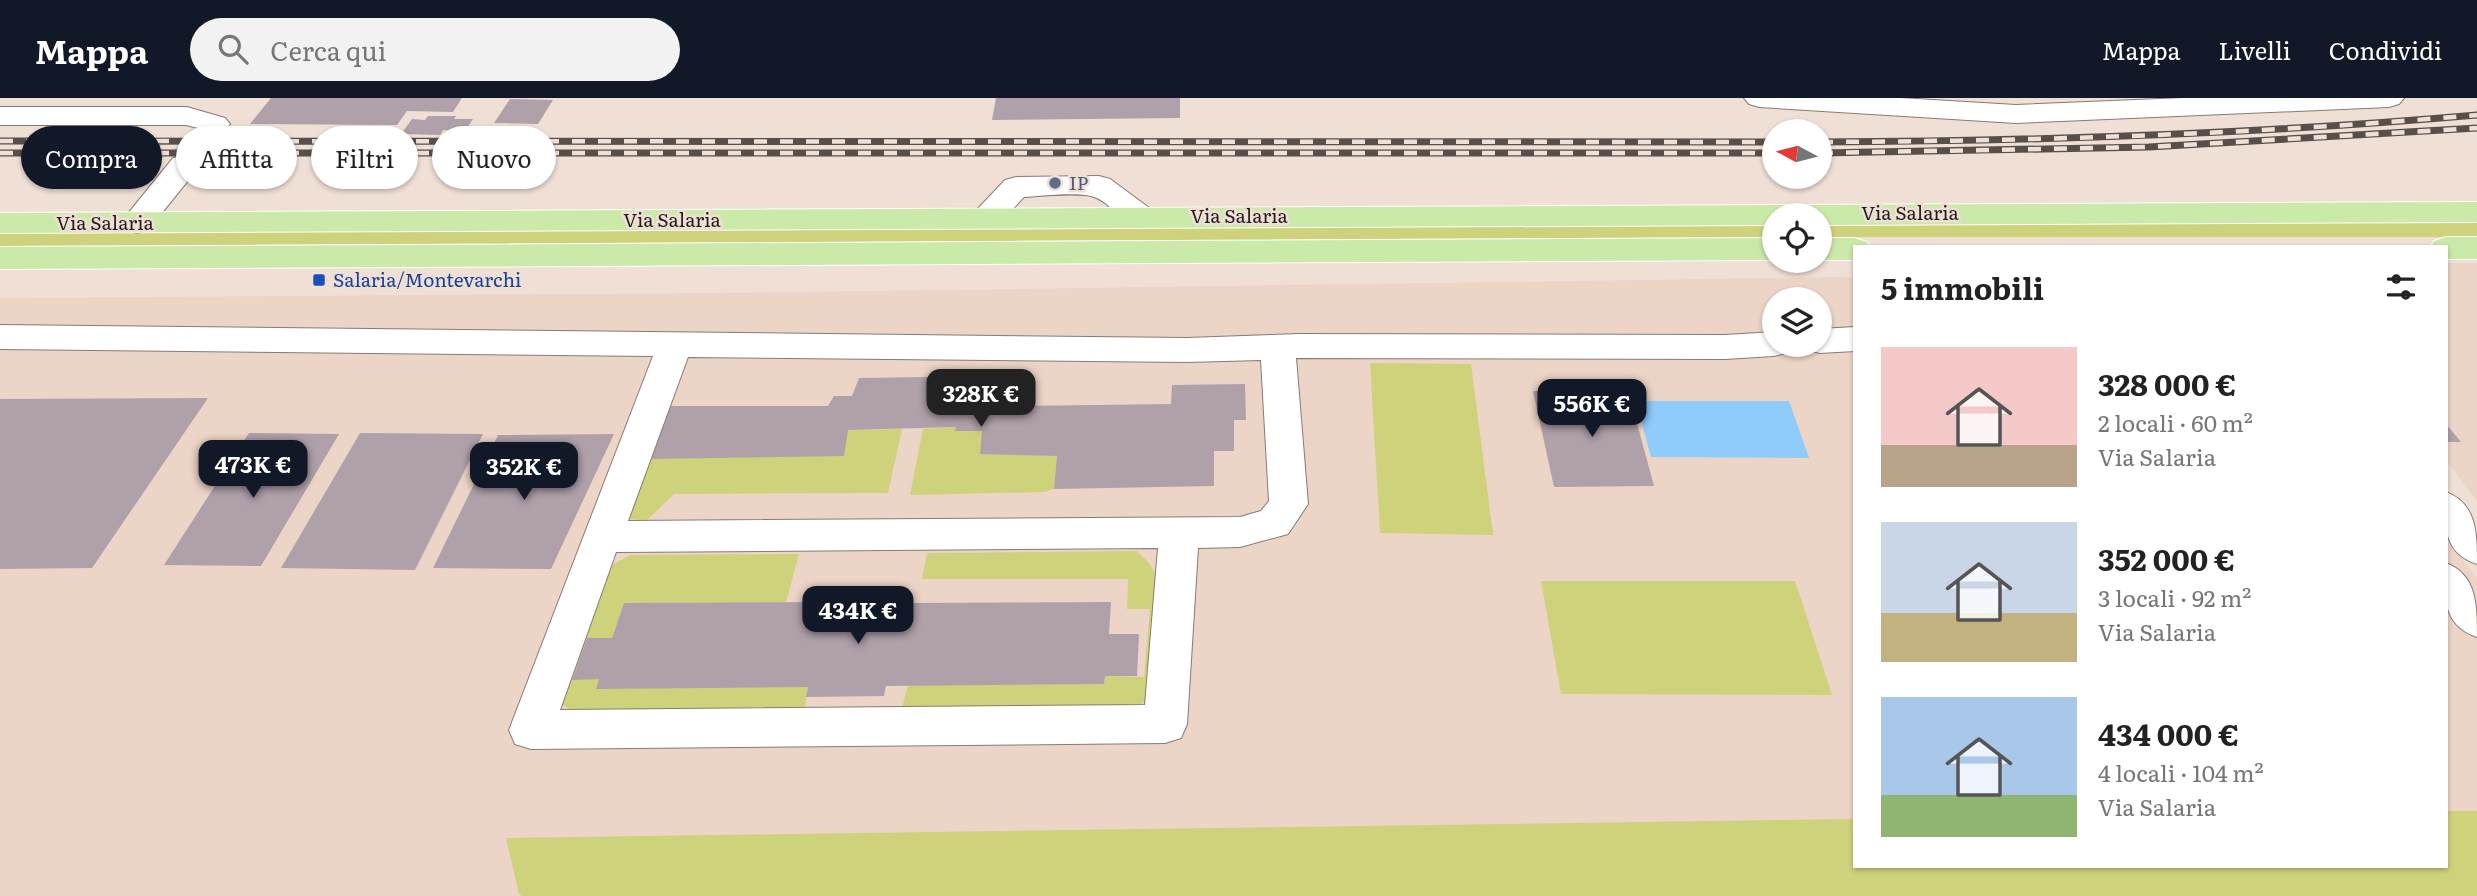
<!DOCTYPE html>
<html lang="it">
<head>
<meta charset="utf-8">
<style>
	body { margin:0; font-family:Literata,serif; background:#f2f2f2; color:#222; height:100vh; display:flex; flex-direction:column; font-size:26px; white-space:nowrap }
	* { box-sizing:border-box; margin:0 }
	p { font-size:23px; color:#767676 }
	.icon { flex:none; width:38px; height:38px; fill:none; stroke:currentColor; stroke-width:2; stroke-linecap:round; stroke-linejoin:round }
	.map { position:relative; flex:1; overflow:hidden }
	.sheet { position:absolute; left:1853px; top:147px; width:595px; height:623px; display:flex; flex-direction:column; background:#fff; border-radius:0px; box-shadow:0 2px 5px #0004 }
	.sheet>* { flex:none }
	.guide { position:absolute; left:21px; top:28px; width:665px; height:63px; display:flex; gap:14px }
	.needle { width:46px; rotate:277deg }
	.controls { position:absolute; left:1762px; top:21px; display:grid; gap:14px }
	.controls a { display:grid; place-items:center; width:70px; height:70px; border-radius:50%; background:#fff; box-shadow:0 2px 5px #0004; font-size:35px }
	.price { position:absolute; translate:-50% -60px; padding:0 16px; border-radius:14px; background:#111827; color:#fff; font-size:23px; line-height:46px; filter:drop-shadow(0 2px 4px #0008) }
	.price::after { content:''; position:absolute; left:50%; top:42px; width:21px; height:16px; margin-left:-10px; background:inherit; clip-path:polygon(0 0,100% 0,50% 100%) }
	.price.current { background:#222; color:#fff }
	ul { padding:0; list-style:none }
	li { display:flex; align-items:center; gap:21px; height:175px; padding:0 28px }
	li span { display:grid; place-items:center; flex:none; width:196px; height:140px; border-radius:0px; color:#555 }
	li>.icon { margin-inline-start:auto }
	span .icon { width:84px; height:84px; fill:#fffc; stroke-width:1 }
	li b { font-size:30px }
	h2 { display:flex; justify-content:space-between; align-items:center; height:84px; padding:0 28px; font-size:30px }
	.chip { padding:0 24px; border-radius:32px; background:#fff; box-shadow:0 2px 5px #0004; font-size:24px; line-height:63px }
	.chip.current { background:#111827; color:#fff }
	header { display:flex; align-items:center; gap:42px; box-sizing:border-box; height:98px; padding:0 35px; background:#111827; color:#fff }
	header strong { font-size:33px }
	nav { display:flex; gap:38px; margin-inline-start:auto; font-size:24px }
	.search { width:490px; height:63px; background:#f2f2f2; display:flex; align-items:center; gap:18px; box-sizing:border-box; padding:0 24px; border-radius:38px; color:#767676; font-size:26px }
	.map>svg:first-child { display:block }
	.built { fill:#ecd4c6; fill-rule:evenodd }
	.green { fill:#ced27b }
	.water { fill:#8fcbfb }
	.building { fill:#b0a0aa }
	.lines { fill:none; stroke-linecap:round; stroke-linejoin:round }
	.minor-tunnel { stroke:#c6b8b0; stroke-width:33; stroke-dasharray:33 17; stroke-linecap:butt }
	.minor-casing { stroke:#8a7a72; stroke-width:2 }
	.major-casing { stroke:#fff; stroke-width:2 }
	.minor { fill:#fff; fill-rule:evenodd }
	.major { fill:#cbe9a8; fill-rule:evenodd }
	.rail-casing { stroke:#584f4b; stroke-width:7 }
	.rail { stroke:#efdfd5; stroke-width:4.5; stroke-dasharray:13; stroke-linecap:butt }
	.service-dot { fill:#5c6f8a; stroke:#efdfd5; stroke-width:2.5 }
	.transit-dot { fill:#1a4fb4; stroke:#efdfd5; stroke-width:2.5 }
	.labels { text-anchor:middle; stroke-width:5; stroke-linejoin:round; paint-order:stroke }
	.service-label { font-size:19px; fill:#4e5e75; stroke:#efdfd5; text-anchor:start }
	.street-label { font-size:19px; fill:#241e1b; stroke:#efdfd5 }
	.transit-label { font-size:19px; fill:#164399; stroke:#efdfd5; text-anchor:start }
</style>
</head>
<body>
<header>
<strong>Mappa</strong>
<div class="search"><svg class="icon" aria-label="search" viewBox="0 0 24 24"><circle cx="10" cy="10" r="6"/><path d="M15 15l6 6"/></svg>Cerca qui</div>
<nav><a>Mappa</a><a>Livelli</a><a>Condividi</a></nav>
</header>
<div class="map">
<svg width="2477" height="798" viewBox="0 0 2477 798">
	<rect width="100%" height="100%" fill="#efdfd5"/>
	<g class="built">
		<path d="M2446 165H2477V403L2447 363Z"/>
		<path d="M1855 179V768H2446L2447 439 2477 481V798H0V200L730 195ZM1774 201H1820V247H1774Z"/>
	</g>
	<g class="green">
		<path d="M1774 125V139L0 148V135Z"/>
		<rect x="1820" y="125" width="657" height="14"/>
		<path d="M1370 265 1471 266 1493 437 1380 435Z"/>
		<path d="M956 329 955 333H982L980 355 1057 358 1054 391 1044 394 910 397 923 331Z"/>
		<path d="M902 331 888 395 674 396 647 422 630 421 626 415 646 361 848 332Z"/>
		<path d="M1137 453 1151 467 1156 479 1150 598 1138 610 901 614 908 587 1104 586 1105 578 1144 579 1150 511H1127L1128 481H922L927 455Z"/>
		<path d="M799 456 786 504 624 505 612 540H587L572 581H599L597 590 808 589 804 615 576 614 558 605 605 471 630 457Z"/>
		<path d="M1541 483H1795L1832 597 1561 596Z"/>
		<path d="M2447 713H2477V798H522L519 796 506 740 1855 721V768H2446Z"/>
	</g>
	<path class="water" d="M1636 303H1789L1809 360 1651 359Z"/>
	<g class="building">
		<path d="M271 0H462L453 14 407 13 397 27 250 26Z"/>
		<path d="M996 0H1180V20L992 22Z"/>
		<path d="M510 1 553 2 538 26 494 25Z"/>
		<path d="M428 18H456L454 21H473L465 33 443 32 440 37 401 36 412 21 425 22Z"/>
		<path d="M997 278 994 297 1011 298 1008 308 1171 306 1172 287 1245 286 1246 322H1234V353H1214V388L1054 391 1057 358 980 356 982 333H955L956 329 848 332 844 358 646 361 661 308H828L834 298H852L859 280Z"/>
		<path d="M1628 292 1654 388 1554 389 1533 293Z"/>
		<path d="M208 300 92 470 0 471V301Z"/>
		<path d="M2446 326 2461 344H2446Z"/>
		<path d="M249 335 339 336 261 468 164 467Z"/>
		<path d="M360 335 483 336 415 472 281 470Z"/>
		<path d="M614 336 551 471 433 470 498 337Z"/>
		<path d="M832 500H907L906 505 1111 504 1109 536H1139L1137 578H1105L1104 586 886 588 884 598 806 599 808 589 596 591 599 581 572 582 587 540H612L624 505 831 504Z"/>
	</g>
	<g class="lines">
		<path class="minor-tunnel" d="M184 67 211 34"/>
		<defs>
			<g id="minor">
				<path d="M1744 0H1900L2016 7 2184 0H2404L2399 6 2389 9 2016 25 1759 9 1749 6Z"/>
				<path d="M0 9H187L225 20 230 26 222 40 211 43 200 40 196 34 198 30 186 27H0Z"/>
				<path d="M184 58 195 60 199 67 195 74 148 132 137 135 126 132 121 125 126 118 173 60Z"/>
				<path d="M1099 78 1110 81 1152 112 1157 119 1152 126C1120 135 1116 104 1091 98 1074 94 1043 98 1024 99 1009 114 998 133 974 127L969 120 1005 82 1016 79Z"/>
				<path d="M0 227 1187 240 1300 236 1725 237 1774 234V247H1791L1786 255 1774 258 1725 261 1296 260 1308 406 1288 436 1240 449 1198 450 1187 626 1181 640 1165 645 531 651 515 646 509 632 653 258 0 251ZM688 259 1187 264 1261 262 1269 403 1261 413 1240 419 628 423ZM1158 450 1145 607 560 612 616 454Z"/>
				<path d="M1855 229V253L1820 255 1808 252 1805 247H1820V231Z"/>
				<path d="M2446 394C2477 406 2477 435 2477 466 2441 454 2446 426 2446 394Z"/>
				<path d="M2446 465C2477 477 2477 507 2477 539 2440 526 2446 497 2446 465Z"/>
			</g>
			<g id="major">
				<path d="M2477 104V124L1820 127V117H1774V127L0 135V115Z"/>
				<path d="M2446 139H2477V161H2446V149H2430L2434 143Z"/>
				<path d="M1774 140V162L0 171V149Z"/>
				<path d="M1820 140H1855L1867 144 1870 149H1855V162H1820Z"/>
			</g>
		</defs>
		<use href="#minor" class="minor-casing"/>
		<use href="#major" class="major-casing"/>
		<use href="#minor" class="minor"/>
		<use href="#major" class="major"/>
		<defs>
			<g id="rail">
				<path d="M0 43 1774 44"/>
				<path d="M1820 44C2040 43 2258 36 2477 17"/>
				<path d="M0 55H1774"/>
				<path d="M1820 55 2149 49 2477 30"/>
			</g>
		</defs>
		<use href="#rail" class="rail-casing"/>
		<use href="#rail" class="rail"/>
	</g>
	<circle class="service-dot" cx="1055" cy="85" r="7"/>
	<rect class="transit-dot" x="312" y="175" width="14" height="14" rx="3.5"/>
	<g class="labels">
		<g class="service-label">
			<text x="1069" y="92">IP</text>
		</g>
		<g class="street-label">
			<text x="1910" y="122">Via Salaria</text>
			<text x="1239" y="125">Via Salaria</text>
			<text x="672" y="129">Via Salaria</text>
			<text x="105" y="132">Via Salaria</text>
		</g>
		<g class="transit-label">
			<text x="333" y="189">Salaria/Montevarchi</text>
		</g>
	</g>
</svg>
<div class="controls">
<a><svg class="needle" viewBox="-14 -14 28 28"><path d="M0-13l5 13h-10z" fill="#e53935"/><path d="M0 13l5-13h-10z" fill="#767676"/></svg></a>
<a><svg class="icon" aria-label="locate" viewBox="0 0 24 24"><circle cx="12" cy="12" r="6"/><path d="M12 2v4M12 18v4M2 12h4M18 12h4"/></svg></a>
<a><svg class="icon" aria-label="layers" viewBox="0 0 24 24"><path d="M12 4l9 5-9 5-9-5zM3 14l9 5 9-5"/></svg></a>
</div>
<b class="price current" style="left:981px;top:331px">328K €</b>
<b class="price" style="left:1592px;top:341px">556K €</b>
<b class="price" style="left:253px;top:402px">473K €</b>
<b class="price" style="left:524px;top:404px">352K €</b>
<b class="price" style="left:858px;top:548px">434K €</b>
<div class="guide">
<a class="chip current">Compra</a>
<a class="chip">Affitta</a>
<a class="chip">Filtri</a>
<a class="chip">Nuovo</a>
</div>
<section class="sheet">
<h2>5 immobili<svg class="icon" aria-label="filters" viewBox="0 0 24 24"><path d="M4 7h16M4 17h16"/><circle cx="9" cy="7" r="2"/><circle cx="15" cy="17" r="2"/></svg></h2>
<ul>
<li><span style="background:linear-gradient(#f6c9c9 70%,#b9a48a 0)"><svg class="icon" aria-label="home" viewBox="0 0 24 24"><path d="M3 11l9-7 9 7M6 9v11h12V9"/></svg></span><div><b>328 000 €</b><p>2 locali · 60 m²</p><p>Via Salaria</p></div></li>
<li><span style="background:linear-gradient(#c9d6e8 65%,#c2b280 0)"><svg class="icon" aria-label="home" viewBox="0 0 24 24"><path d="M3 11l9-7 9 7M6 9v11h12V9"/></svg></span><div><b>352 000 €</b><p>3 locali · 92 m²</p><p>Via Salaria</p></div></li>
<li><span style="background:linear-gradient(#a9c7e8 70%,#8fb573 0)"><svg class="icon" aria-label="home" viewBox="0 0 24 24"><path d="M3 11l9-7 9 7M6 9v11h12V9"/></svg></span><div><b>434 000 €</b><p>4 locali · 104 m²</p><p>Via Salaria</p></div></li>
</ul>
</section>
</div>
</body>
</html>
